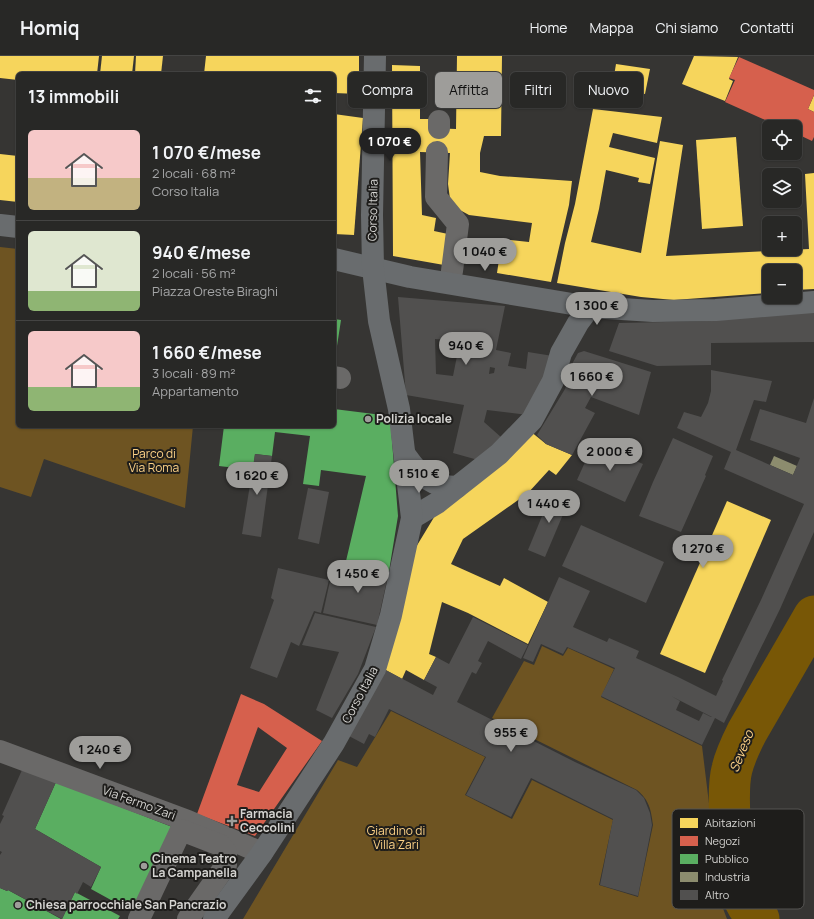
<!DOCTYPE html>
<html lang="it">
<head>
<meta charset="utf-8">
<style>
	body { margin:0; font-family:Manrope,sans-serif; background:#343432; color:#f1f3f6; height:100vh; display:flex; flex-direction:column; font-size:15px; white-space:nowrap }
	* { box-sizing:border-box; margin:0 }
	p { font-size:13px; color:#a5a6a7 }
	.icon { flex:none; width:22px; height:22px; fill:none; stroke:currentColor; stroke-width:2; stroke-linecap:round; stroke-linejoin:round }
	.map { position:relative; flex:1; overflow:hidden }
	.panel { position:absolute; left:16px; top:16px; width:320px; height:356px; display:flex; flex-direction:column; background:#282826; border-radius:6px; box-shadow:0 1px 3px #0004,0 0 0 1px #444443 }
	.panel>* { flex:none }
	.banner { position:absolute; left:348px; top:16px; width:380px; height:36px; display:flex; gap:8px }
	.tools { position:absolute; left:762px; top:64px; display:grid; gap:8px }
	.tools a { display:grid; place-items:center; width:40px; height:40px; border-radius:6px; background:#282826; box-shadow:0 1px 3px #0004,0 0 0 1px #444443; font-size:20px }
	.price { position:absolute; translate:-50% -34px; padding:0 9px; border-radius:14px; background:#9e9d9a; color:#111; font-size:13px; line-height:26px; filter:drop-shadow(0 1px 2px #0008) }
	.price::after { content:''; position:absolute; left:50%; top:24px; width:12px; height:9px; margin-left:-6px; background:inherit; clip-path:polygon(0 0,100% 0,50% 100%) }
	.price.active { background:#222; color:#fff }
	ul { padding:0; list-style:none }
	li { display:flex; align-items:center; gap:12px; height:100px; padding:0 12px }
	li+li { border-top:1px solid #444443 }
	li span { display:grid; place-items:center; flex:none; width:112px; height:80px; border-radius:6px; color:#555 }
	li>.icon { margin-inline-start:auto }
	span .icon { width:48px; height:48px; fill:#fffc; stroke-width:1 }
	li b { font-size:17px }
	h2 { display:flex; justify-content:space-between; align-items:center; height:48px; padding:0 12px; font-size:17px }
	.tag { padding:0 14px; border-radius:6px; background:#282826; box-shadow:0 1px 3px #0004,0 0 0 1px #444443; font-size:14px; line-height:36px }
	.tag.active { background:#9e9d9a; color:#111 }
	header { display:flex; align-items:center; gap:24px; box-sizing:border-box; height:56px; padding:0 20px; background:#282826; border-bottom:1px solid #444443 }
	header strong { font-size:19px }
	nav { display:flex; gap:22px; margin-inline-start:auto; font-size:14px }
	.map>svg:first-child { display:block }
	.green { fill:#6e5422 }
	.homes { fill:#f6d55c }
	.shops { fill:#d6604d; fill-rule:evenodd }
	.public { fill:#5aae61 }
	.industry { fill:#8c8c6e }
	.lines { fill:none; stroke-linecap:round; stroke-linejoin:round }
	.river { stroke:#785706; stroke-width:41 }
	.building { fill:#51504f; fill-rule:evenodd }
	.street { stroke:#6a6968; stroke-width:22 }
	.secondary { stroke:#696c6e; stroke-width:22 }
	.poi-dot { fill:#9e9d9a; stroke:#1e1d1b; stroke-width:1.5 }
	.labels { text-anchor:middle; stroke-width:4; stroke-linejoin:round; paint-order:stroke }
	.street-label { font-size:12px; fill:#d6d5d2; stroke:#1e1d1b }
	.poi-label { font-size:12px; font-weight:bold; fill:#d6d5d2; stroke:#1e1d1b; text-anchor:start }
	.park-label { font-size:12px; fill:#fcd186; stroke:#1e1d1b }
	.water-label { font-size:13px; font-style:italic; fill:#fdd287; stroke:#1e1d1b }
	.key { fill:#1e1d1b; stroke:#555452; stroke-width:1 }
	.key-label { font-size:11px; fill:#d6d5d2 }
</style>
</head>
<body>
<header>
<strong>Homiq</strong>
<nav><a>Home</a><a>Mappa</a><a>Chi siamo</a><a>Contatti</a></nav>
</header>
<div class="map">
<svg width="814" height="863" viewBox="0 0 814 863">
	<rect width="100%" height="100%" fill="#363533"/>
	<g class="green">
		<path d="M0 191 18 193V370H193L185 452 44 403 31 441 0 431Z"/>
		<path d="M542 590 563 600 568 592 614 613 601 641 702 690 711 764 708 813 727 863H243L338 704 357 711 391 655 485 701 465 739 512 763 532 724 613 764 599 829 638 841 653 769C651 753 649 744 637 734L492 662 524 605 534 609Z"/>
	</g>
	<g class="homes">
		<path d="M0 0H99L97 18H18V24L0 22Z"/>
		<path d="M102 0H134L132 18H100Z"/>
		<path d="M136 0H163L161 18H135Z"/>
		<path d="M206 0H359V38L334 37V18H204Z"/>
		<path d="M457 0H502L501 80H484L480 97V116L500 120 572 125 569 149 551 226 497 217 502 183 529 186 532 167 469 159 458 153 450 143 448 128 450 97 420 96 422 159 436 162 434 175 448 178 444 209 393 200 392 9 420 10V63H431L430 72 456 73Z"/>
		<path d="M694 0 738 1 729 23 733 25 725 45 682 28Z"/>
		<path d="M616 8 650 13 645 38 612 32Z"/>
		<path d="M814 39V56L808 53Z"/>
		<path d="M593 53 662 61 657 87 613 77 609 91 655 102 650 128 638 126 639 122 606 114 599 153 591 186 641 197 660 85 683 89 666 200 809 193 805 118 814 117V233L795 234V215H769V237L674 244 641 241 557 227 565 187 575 148Z"/>
		<path d="M334 58 363 62 354 179 334 178Z"/>
		<path d="M736 81 743 170 702 173 696 84Z"/>
		<path d="M0 98 18 100V146L0 144Z"/>
		<path d="M530 375 546 388 572 399 556 419 549 414 528 437 463 483 451 508 500 530 504 522 548 546 528 588 468 557 442 546 429 598 436 601 424 624 406 614 402 623 382 612 413 496 436 458Z"/>
		<path d="M727 445 771 464 705 617 660 598Z"/>
	</g>
	<g class="shops">
		<path d="M739 1 814 34V39L808 53 814 56V81L812 85 795 77V71H781L725 46 735 24 729 22Z"/>
		<path d="M241 638 264 648 322 685 255 780 197 758ZM258 671 287 692 259 736 237 729Z"/>
	</g>
	<g class="public">
		<path d="M334 263 341 264 337 290H334Z"/>
		<path d="M334 353 390 360 398 460 389 515 346 505 366 420 321 414 319 430 303 428 310 380 275 376 272 400 255 398 253 414 219 410 224 370H334Z"/>
		<path d="M56 726 180 774 140 860 91 833 101 811 35 773Z"/>
		<path d="M0 832 7 835 8 834 61 863H0Z"/>
		<path d="M75 836 120 860 118 863H62Z"/>
	</g>
	<path class="industry" d="M774 400 797 410 793 419 770 409Z"/>
	<g class="lines">
		<path class="river" d="M759 863C755 858 750 854 747 849 733 827 725 739 732 713 735 700 741 688 747 676L814 560"/>
	</g>
	<g class="building">
		<path d="M398 241 505 250 496 294 511 297 508 310 526 313 528 296 553 300 528 359 487 354 484 366 502 382 478 404 453 397 464 349 406 339ZM435 283 460 285 453 320 436 318ZM490 311 495 312 494 317 489 318Z"/>
		<path d="M814 253V286L711 287V309L657 310 609 295 619 267 711 265Z"/>
		<path d="M584 295 651 316 639 359 591 341 585 352 595 357 572 399 546 388 537 379 565 333 567 327 565 321 578 297Z"/>
		<path d="M711 314 772 325 766 346 754 344 736 394 793 419 800 402 750 384 760 353 806 367 814 342V476L780 553 724 667 715 662 702 689 601 640 615 612 567 591 563 598 541 588 533 606 523 602 559 521 590 535 573 571 607 586 609 582 639 595 636 602 678 621 716 640 723 625 722 624 761 544 804 448 724 413 731 396 677 372 684 356 701 361 708 347 711 335ZM671 640 712 661H711L703 657 699 665 676 654 680 645Z"/>
		<path d="M673 382 713 400 705 419 706 420 681 476 639 460 653 426Z"/>
		<path d="M594 386 643 408 625 446 577 424Z"/>
		<path d="M255 398 272 400 261 481 242 478Z"/>
		<path d="M308 432 329 436 319 488 298 483Z"/>
		<path d="M552 436 570 442 545 501 528 494Z"/>
		<path d="M581 469 664 506 646 547 562 510Z"/>
		<path d="M346 505 389 515 377 569 323 557 330 525 341 528Z"/>
		<path d="M278 512 329 524 321 557 314 555 299 590 291 586 277 622 250 612 274 544 271 542Z"/>
		<path d="M315 557 376 571 358 618 332 662 316 654 339 596 302 589Z"/>
		<path d="M473 561 528 589 521 603 488 585 478 605 482 607 476 618 472 616 457 646 575 706 636 734 644 742 650 757 652 769 638 840 600 829 613 763 531 722 511 761 466 739 486 701 389 653 375 681 369 678 364 688 347 679 382 612 433 639 437 631 424 624 436 601 449 608Z"/>
		<path d="M22 714 56 726 35 773 101 811 91 831 83 826 77 838 75 836 62 863 8 834 7 835 0 832V799L2 796 0 795V768L4 760 2 759Z"/>
	</g>
	<g class="lines">
		<g class="street">
			<path d="M439 72V65"/>
			<path d="M437 96 436 141 458 168 452 215"/>
			<path d="M334 321 340 322"/>
			<path d="M0 695 188 765 262 797"/>
			<path d="M139 863 181 774 220 789 226 796V809L188 863"/>
		</g>
		<g class="secondary">
			<path d="M0 169 18 171"/>
			<path d="M334 203 410 221 590 251 653 255 716 254 814 246"/>
			<path d="M406 400C420 420 432 431 457 431"/>
			<path d="M412 462 437 447 499 398 532 364 553 325 561 297 578 267 590 251"/>
			<path d="M214 863 262 797 334 687 375 613 391 559 412 462 399 353 379 265 373 212 372 159 375 0"/>
		</g>
	</g>
	<g class="poi-dot">
		<circle cx="368" cy="363" r="4"/>
		<path d="M230 759h4v4h4v4h-4v4h-4v-4h-4v-4h4z"/>
		<circle cx="144" cy="810" r="4"/>
		<circle cx="18" cy="849" r="4"/>
	</g>
	<g class="labels">
		<g class="street-label">
			<text transform="translate(373 154) rotate(-89)" y="4">Corso Italia</text>
			<text transform="translate(360 639) rotate(-62)" y="4">Corso Italia</text>
			<text transform="translate(139 747) rotate(20)" y="4">Via Fermo Zari</text>
		</g>
		<g class="poi-label">
			<text x="376" y="367">Polizia locale</text>
			<text x="240" y="762">Farmacia<tspan x="240" dy="14">Ceccolini</tspan></text>
			<text x="152" y="807">Cinema Teatro<tspan x="152" dy="14">La Campanella</tspan></text>
			<text x="26" y="853">Chiesa parrocchiale San Pancrazio</text>
		</g>
		<g class="park-label">
			<text x="154" y="402">Parco di<tspan x="154" dy="14">Via Roma</tspan></text>
			<text x="396" y="779">Giardino di<tspan x="396" dy="14">Villa Zari</tspan></text>
		</g>
		<g class="water-label">
			<text transform="translate(741 695) rotate(-68)" y="5">Seveso</text>
		</g>
	</g>
	<rect x="672" y="753" width="132" height="100" rx="6" class="key"/>
	<rect x="680" y="762" width="18" height="10" fill="#f6d55c"/>
	<rect x="680" y="780" width="18" height="10" fill="#d6604d"/>
	<rect x="680" y="798" width="18" height="10" fill="#5aae61"/>
	<rect x="680" y="816" width="18" height="10" fill="#8c8c6e"/>
	<rect x="680" y="834" width="18" height="10" fill="#51504f"/>
	<g class="key-label">
		<text x="705" y="771">Abitazioni</text>
		<text x="705" y="789">Negozi</text>
		<text x="705" y="807">Pubblico</text>
		<text x="705" y="825">Industria</text>
		<text x="705" y="843">Altro</text>
	</g>
</svg>
<div class="tools">
<a><svg class="icon" aria-label="locate" viewBox="0 0 24 24"><circle cx="12" cy="12" r="6"/><path d="M12 2v4M12 18v4M2 12h4M18 12h4"/></svg></a>
<a><svg class="icon" aria-label="layers" viewBox="0 0 24 24"><path d="M12 4l9 5-9 5-9-5zM3 14l9 5 9-5"/></svg></a>
<a>+</a>
<a>−</a>
</div>
<b class="price active" style="left:390px;top:106px">1 070 €</b>
<b class="price" style="left:485px;top:216px">1 040 €</b>
<b class="price" style="left:597px;top:270px">1 300 €</b>
<b class="price" style="left:466px;top:310px">940 €</b>
<b class="price" style="left:592px;top:341px">1 660 €</b>
<b class="price" style="left:610px;top:416px">2 000 €</b>
<b class="price" style="left:419px;top:438px">1 510 €</b>
<b class="price" style="left:257px;top:440px">1 620 €</b>
<b class="price" style="left:549px;top:468px">1 440 €</b>
<b class="price" style="left:703px;top:513px">1 270 €</b>
<b class="price" style="left:358px;top:538px">1 450 €</b>
<b class="price" style="left:511px;top:697px">955 €</b>
<b class="price" style="left:100px;top:714px">1 240 €</b>
<div class="banner">
<a class="tag">Compra</a>
<a class="tag active">Affitta</a>
<a class="tag">Filtri</a>
<a class="tag">Nuovo</a>
</div>
<section class="panel">
<h2>13 immobili<svg class="icon" aria-label="filters" viewBox="0 0 24 24"><path d="M4 7h16M4 17h16"/><circle cx="9" cy="7" r="2"/><circle cx="15" cy="17" r="2"/></svg></h2>
<ul>
<li><span style="background:linear-gradient(#f6c9c9 60%,#c2b280 0)"><svg class="icon" aria-label="home" viewBox="0 0 24 24"><path d="M3 11l9-7 9 7M6 9v11h12V9"/></svg></span><div><b>1 070 €/mese</b><p>2 locali · 68 m²</p><p>Corso Italia</p></div></li>
<li><span style="background:linear-gradient(#dfe7d0 75%,#8fb573 0)"><svg class="icon" aria-label="home" viewBox="0 0 24 24"><path d="M3 11l9-7 9 7M6 9v11h12V9"/></svg></span><div><b>940 €/mese</b><p>2 locali · 56 m²</p><p>Piazza Oreste Biraghi</p></div></li>
<li><span style="background:linear-gradient(#f6c9c9 70%,#8fb573 0)"><svg class="icon" aria-label="home" viewBox="0 0 24 24"><path d="M3 11l9-7 9 7M6 9v11h12V9"/></svg></span><div><b>1 660 €/mese</b><p>3 locali · 89 m²</p><p>Appartamento</p></div></li>
</ul>
</section>
</div>
</body>
</html>
